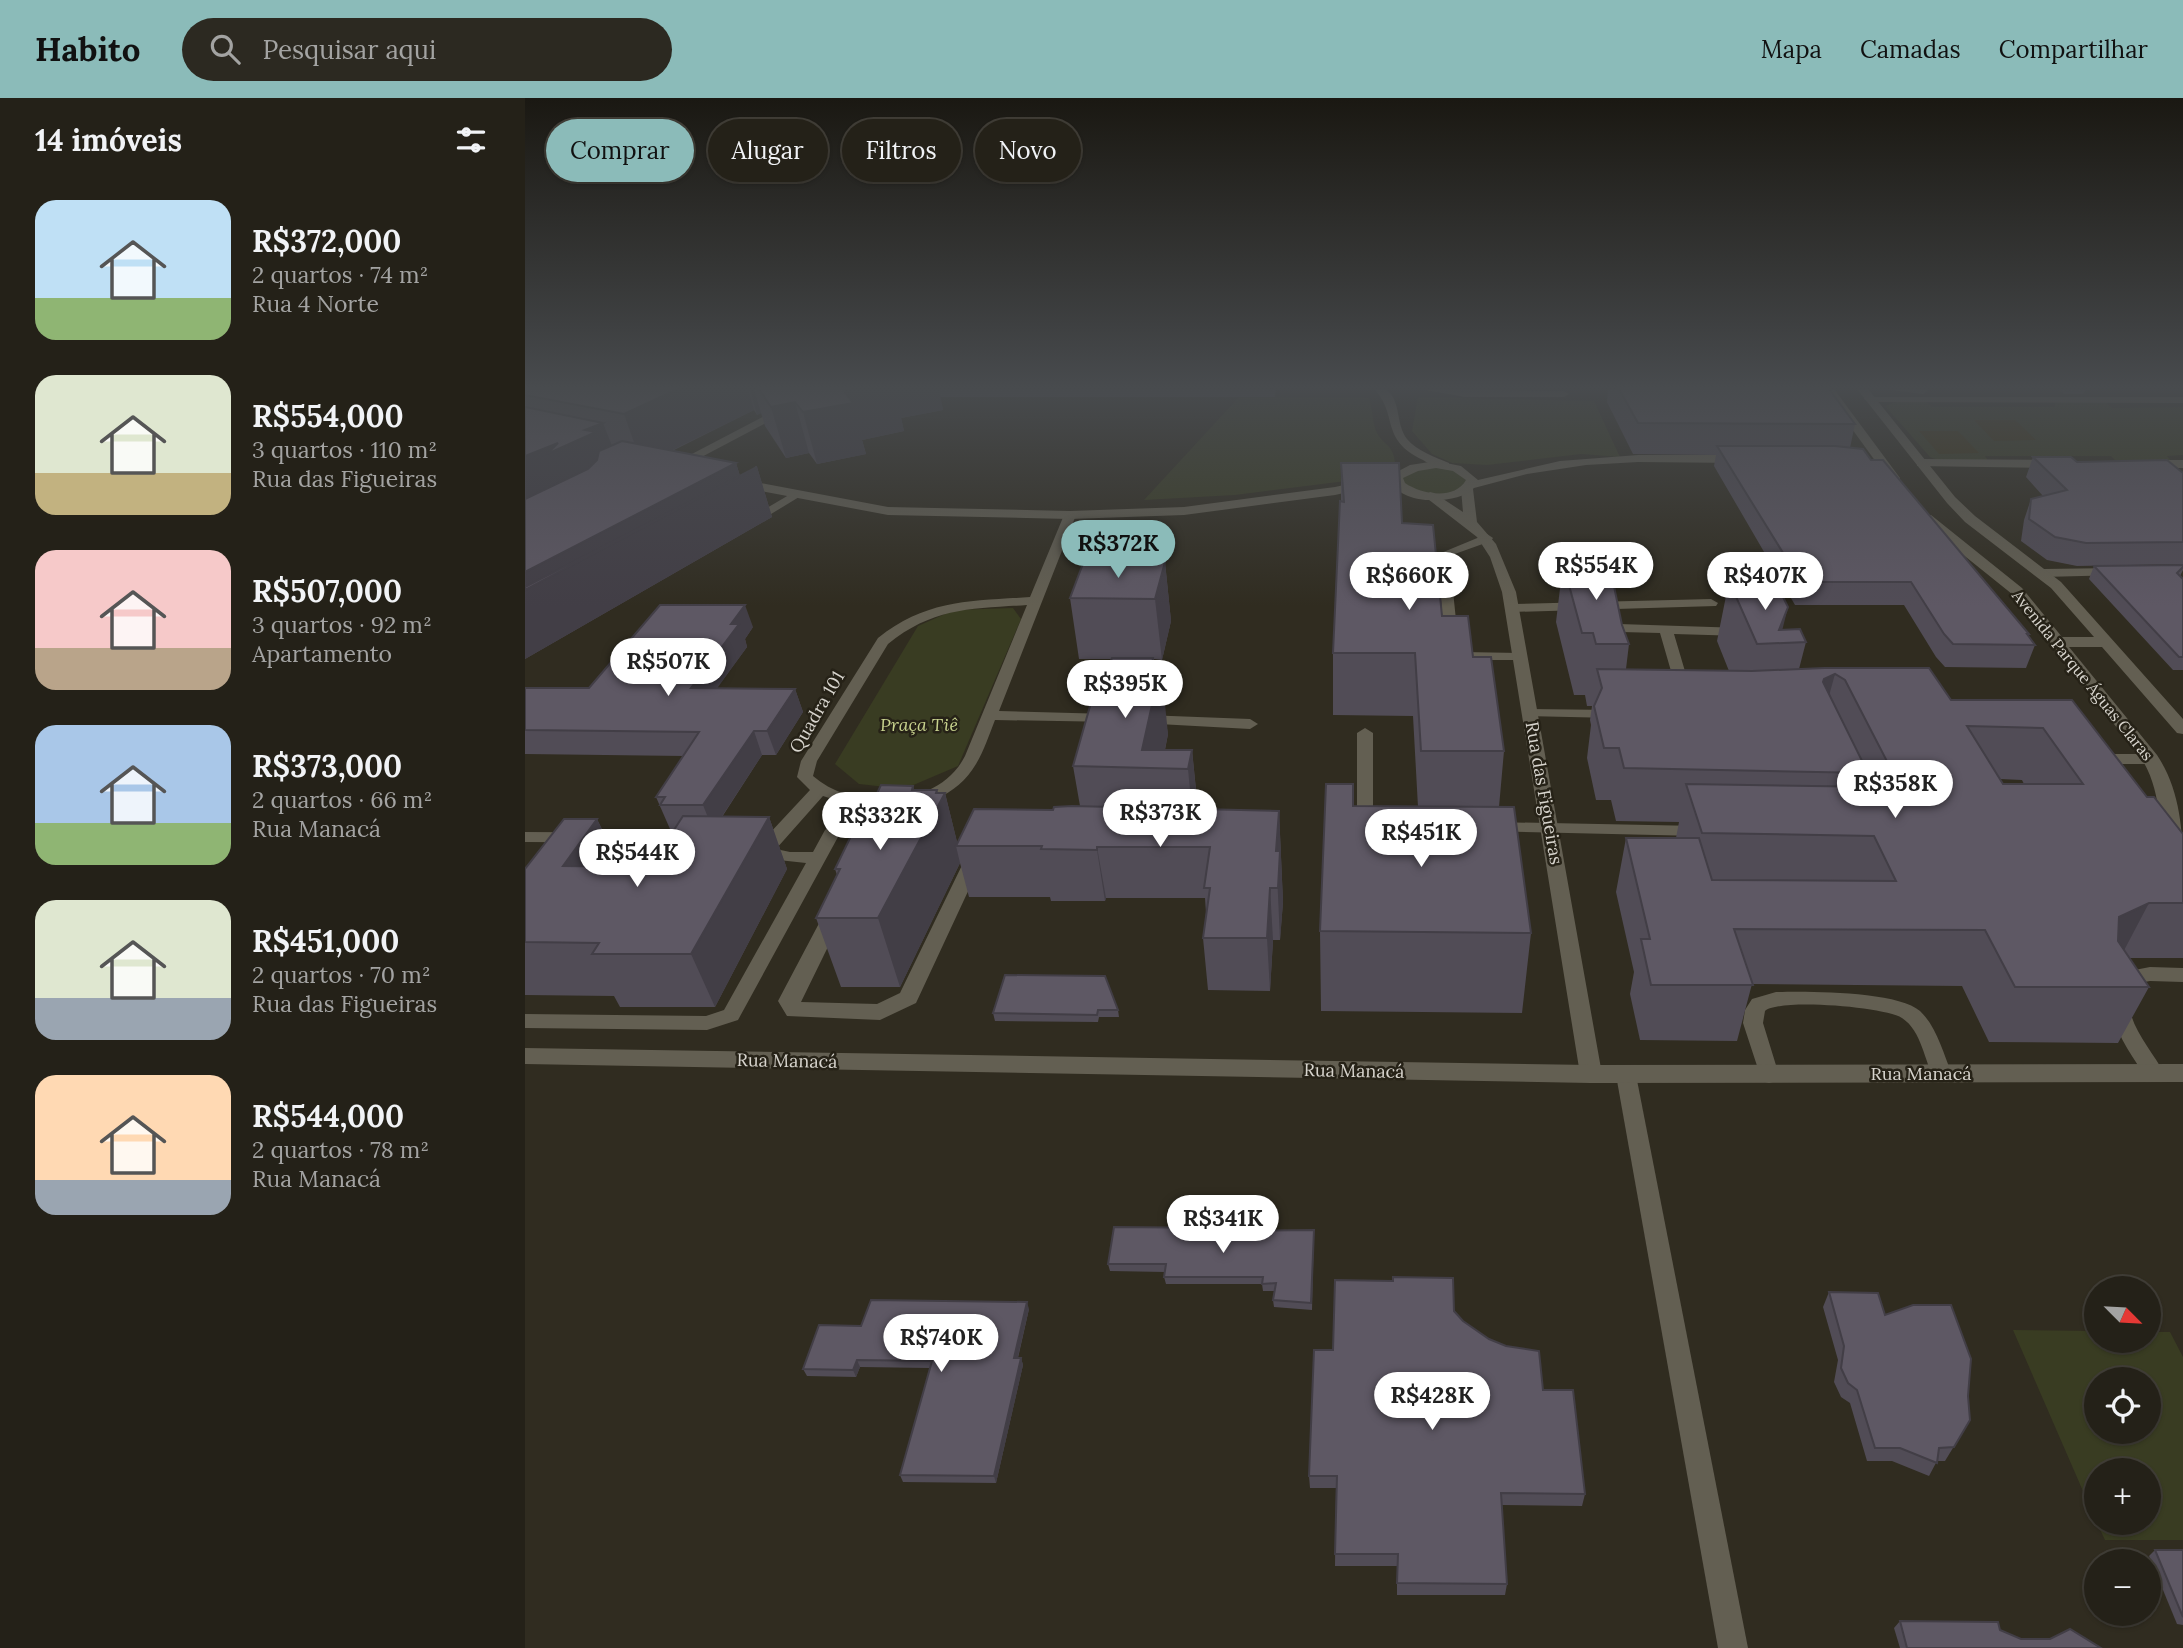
<!DOCTYPE html>
<html lang="pt">
<head>
<meta charset="utf-8">
<style>
	body { margin:0; font-family:Lora,serif; background:#2c2921; color:#f1f3f6; height:100vh; display:flex; flex-direction:column; font-size:26px; white-space:nowrap }
	* { box-sizing:border-box; margin:0 }
	p { font-size:23px; color:#a3a3a2 }
	.icon { flex:none; width:38px; height:38px; fill:none; stroke:currentColor; stroke-width:2; stroke-linecap:round; stroke-linejoin:round }
	.map { position:relative; flex:1; overflow:hidden }
	.panel { display:flex; flex-direction:column; background:#242118; width:525px }
	.panel>* { flex:none }
	.top-card { position:absolute; left:21px; top:21px; width:665px; height:63px; display:flex; gap:14px }
	.needle { width:46px; rotate:114deg }
	.buttons { position:absolute; left:1559px; top:1178px; display:grid; gap:14px }
	.buttons a { display:grid; place-items:center; width:77px; height:77px; border-radius:50%; background:#242118; box-shadow:0 2px 5px #0004,0 0 0 2px #413e37; font-size:35px }
	.price { position:absolute; translate:-50% -60px; padding:0 16px; border-radius:24px; background:#fff; color:#222; font-size:23px; line-height:46px; filter:drop-shadow(0 2px 4px #0008) }
	.price::after { content:''; position:absolute; left:50%; top:42px; width:21px; height:16px; margin-left:-10px; background:inherit; clip-path:polygon(0 0,100% 0,50% 100%) }
	.price.active { background:#8bbbb9; color:#111 }
	ul { padding:0; list-style:none }
	li { display:flex; align-items:center; gap:21px; height:175px; padding:0 35px }
	li span { display:grid; place-items:center; flex:none; width:196px; height:140px; border-radius:21px; color:#555 }
	li>.icon { margin-inline-start:auto }
	span .icon { width:84px; height:84px; fill:#fffc; stroke-width:1 }
	li b { font-size:30px }
	h2 { display:flex; justify-content:space-between; align-items:center; height:84px; padding:0 35px; font-size:30px }
	.pill { padding:0 24px; border-radius:32px; background:#242118; box-shadow:0 2px 5px #0004,0 0 0 2px #413e37; font-size:24px; line-height:63px }
	.pill.active { background:#8bbbb9; color:#111 }
	header { display:flex; align-items:center; gap:42px; box-sizing:border-box; height:98px; padding:0 35px; background:#8bbbb9; color:#111 }
	header strong { font-size:33px }
	nav { display:flex; gap:38px; margin-inline-start:auto; font-size:24px }
	.search { width:490px; height:63px; background:#2c2921; display:flex; align-items:center; gap:18px; box-sizing:border-box; padding:0 24px; border-radius:38px; color:#a3a3a2; font-size:26px }
	main { display:flex; flex:1; min-height:0 }
	.map>svg:first-child { display:block }
	.green { fill:#393c22; fill-rule:evenodd }
	.sand { fill:#3c3313 }
	.lines { fill:none; stroke-linecap:round; stroke-linejoin:round }
	.service { fill:#635f52; fill-rule:evenodd }
	.minor { fill:#635f52; fill-rule:evenodd }
	.tertiary { fill:#635f52; fill-rule:evenodd }
	.secondary { fill:#635f52; fill-rule:evenodd }
	.wall { fill:#514c56; fill-rule:evenodd }
	.shaded-wall { fill:#423e46 }
	.building { fill:#5e5864; stroke:#423e46; stroke-width:2; fill-rule:evenodd }
	.labels { text-anchor:middle; stroke-width:5; stroke-linejoin:round; paint-order:stroke }
	.far-street-label { font-size:16px; fill:#d7d4cd; stroke:#262217 }
	.street-label { font-size:18px; fill:#d7d4cd; stroke:#262217 }
	.park-label { font-size:18px; font-style:italic; fill:#c7d18d; stroke:#262217 }
</style>
</head>
<body>
<header>
<strong>Habito</strong>
<div class="search"><svg class="icon" aria-label="search" viewBox="0 0 24 24"><circle cx="10" cy="10" r="6"/><path d="M15 15l6 6"/></svg>Pesquisar aqui</div>
<nav><a>Mapa</a><a>Camadas</a><a>Compartilhar</a></nav>
</header>
<main>
<section class="panel">
<h2>14 imóveis<svg class="icon" aria-label="filters" viewBox="0 0 24 24"><path d="M4 7h16M4 17h16"/><circle cx="9" cy="7" r="2"/><circle cx="15" cy="17" r="2"/></svg></h2>
<ul>
<li><span style="background:linear-gradient(#bfe0f5 70%,#8fb573 0)"><svg class="icon" aria-label="home" viewBox="0 0 24 24"><path d="M3 11l9-7 9 7M6 9v11h12V9"/></svg></span><div><b>R$372,000</b><p>2 quartos · 74 m²</p><p>Rua 4 Norte</p></div></li>
<li><span style="background:linear-gradient(#dfe7d0 70%,#c2b280 0)"><svg class="icon" aria-label="home" viewBox="0 0 24 24"><path d="M3 11l9-7 9 7M6 9v11h12V9"/></svg></span><div><b>R$554,000</b><p>3 quartos · 110 m²</p><p>Rua das Figueiras</p></div></li>
<li><span style="background:linear-gradient(#f6c9c9 70%,#b9a48a 0)"><svg class="icon" aria-label="home" viewBox="0 0 24 24"><path d="M3 11l9-7 9 7M6 9v11h12V9"/></svg></span><div><b>R$507,000</b><p>3 quartos · 92 m²</p><p>Apartamento</p></div></li>
<li><span style="background:linear-gradient(#a9c7e8 70%,#8fb573 0)"><svg class="icon" aria-label="home" viewBox="0 0 24 24"><path d="M3 11l9-7 9 7M6 9v11h12V9"/></svg></span><div><b>R$373,000</b><p>2 quartos · 66 m²</p><p>Rua Manacá</p></div></li>
<li><span style="background:linear-gradient(#dfe7d0 70%,#9aa5b1 0)"><svg class="icon" aria-label="home" viewBox="0 0 24 24"><path d="M3 11l9-7 9 7M6 9v11h12V9"/></svg></span><div><b>R$451,000</b><p>2 quartos · 70 m²</p><p>Rua das Figueiras</p></div></li>
<li><span style="background:linear-gradient(#ffd9b3 75%,#9aa5b1 0)"><svg class="icon" aria-label="home" viewBox="0 0 24 24"><path d="M3 11l9-7 9 7M6 9v11h12V9"/></svg></span><div><b>R$544,000</b><p>2 quartos · 78 m²</p><p>Rua Manacá</p></div></li>
</ul>
</section>
<div class="map">
<svg width="1658" height="1550" viewBox="0 0 1658 1550">
	<rect width="100%" height="100%" fill="#302c20"/>
	<g class="green">
		<path d="M715 298 844 300C848 311 847 325 852 335 858 347 868 346 870 364L845 380 710 397 619 402Z"/>
		<path d="M893 299 1069 303 1095 359 1056 356 962 367 927 365 907 356 887 333Z"/>
		<path d="M1371 304H1402L1407 309H1530V305L1534 304 1581 305 1587 310 1658 309V357L1642 358 1647 364H1592L1586 358H1460L1464 364 1413 362 1405 359 1360 308Z"/>
		<path d="M920 368 947 382 925 398 888 395 872 379 879 373Z"/>
		<path d="M488 510 496 521 433 668 379 691 334 686 310 666 393 528 429 512Z"/>
		<path d="M1488 1232 1571 1233 1572 1242H1624V1234H1645L1658 1259V1442H1580L1572 1425 1624 1424V1372H1572L1571 1423ZM1572 1281H1624V1334H1572Z"/>
	</g>
	<g class="sand">
		<path d="M1449 322H1490L1511 342 1469 343Z"/>
		<path d="M1394 333H1433L1454 355 1414 356Z"/>
	</g>
	<g class="lines">
		<g class="service">
			<path d="M895 291 1039 293 1044 296 1039 299H940Z"/>
			<path d="M1358 291H1402L1403 293 1398 296Z"/>
			<path d="M269 394 279 396 228 427 218 424Z"/>
			<path d="M545 413 551 417 474 613 585 616 590 618 593 621 590 624 470 622C464 637 459 653 451 666 429 704 382 715 342 710L313 739 213 922 182 932 0 930V916L181 918 199 912 281 765 244 761 231 750 285 692 272 679 276 663 353 540C402 501 446 503 505 499L539 417ZM502 507 440 658C414 710 330 715 288 678L292 663 363 546C409 509 447 511 502 507ZM298 698 326 707 300 732 288 754H265L251 751Z"/>
			<path d="M962 436 968 440 966 443 927 457 925 464 934 551 938 554 995 555 1002 559 1000 562H934L920 552 913 464 916 455Z"/>
			<path d="M1186 501 1193 505 1191 508 987 514 980 510 987 506Z"/>
			<path d="M1094 526 1217 530 1224 534 1217 538 1149 536 1162 580 1157 588 1142 589 1135 585 1137 582 1148 580 1135 535 1096 534 1093 545H1083L1079 533Z"/>
			<path d="M1005 611 1089 612 1096 616 1089 620 1000 618 998 615 1000 612Z"/>
			<path d="M620 617 725 621 733 626 725 631 615 625 612 622Z"/>
			<path d="M840 630 848 635V712L849 716 860 724 852 729 836 723 832 712V635Z"/>
			<path d="M1588 656H1626L1634 661 1626 666H1592L1589 678H1577L1573 669 1582 658Z"/>
			<path d="M967 724 1174 728 1182 733 1174 738 961 733 959 729Z"/>
			<path d="M0 734 168 735 176 740 168 745 0 744Z"/>
			<path d="M1625 869 1658 870V884L1625 883 1608 886C1592 916 1626 950 1639 975L1636 981 1629 983 1622 981C1601 948 1572 913 1594 875Z"/>
			<path d="M1251 894C1281 893 1373 893 1395 913 1412 929 1418 955 1427 976L1424 982 1417 984 1410 982C1399 963 1397 933 1377 920 1360 909 1255 900 1240 913L1238 925 1254 977 1251 983 1244 985 1237 983 1218 925 1220 912 1227 901Z"/>
			<path d="M1101 969 1108 971 1111 977 1223 1550H1193L1091 977 1094 971Z"/>
		</g>
		<g class="minor">
			<path d="M849 291H861C877 304 870 325 882 341 892 353 910 359 924 365V371C915 372 906 367 898 362 854 341 874 317 849 291Z"/>
			<path d="M1340 299H1658V305L1344 304 1339 301Z"/>
			<path d="M1396 361 1531 362 1537 366 1531 370 1392 368V362Z"/>
			<path d="M1658 362V370H1621L1615 366 1621 362Z"/>
			<path d="M942 387 948 391 952 424 971 446 991 494 1077 976 1074 982 1066 985 1058 982 1055 976 977 494 965 459 952 439 899 398 905 394 909 395 938 414 936 391Z"/>
			<path d="M1591 470 1596 471V477L1518 479 1511 475 1518 471Z"/>
			<path d="M450 753 457 755 459 759 391 905 355 922 262 918 253 903 300 814 303 809H317L320 814 276 904 352 906 375 895 441 759 443 755Z"/>
		</g>
		<g class="tertiary">
			<path d="M1298 291H1309L1375 380V386H1367Z"/>
			<path d="M1332 291H1343L1430 399 1450 418 1536 484 1658 621V636L1652 635 1577 549H1544L1632 657C1654 690 1658 730 1658 769L1651 767C1630 734 1639 699 1618 663L1487 496 1396 423V417H1406L1497 490 1537 539H1569L1526 490 1440 424 1422 405Z"/>
			<path d="M1113 357H1216L1222 361 1216 365 1113 364 1061 367 1002 376 949 390C933 407 877 408 867 384L810 397 659 417 545 421 363 417 214 389 208 385 214 381 363 409 545 413 659 409 810 389 868 376 885 367 911 363 936 368 953 382 1035 363ZM911 370 928 373 941 382C929 403 896 396 880 385L878 380 893 373Z"/>
			<path d="M0 950 1066 967 1658 966V984L1066 985 0 966Z"/>
		</g>
		<path class="secondary" d="M291 291H305L152 372 142 369Z"/>
	</g>
	<g class="wall">
		<path d="M0 291H751L750 299H415L418 312 376 320 379 333 337 342 341 356 292 366 284 355 261 360 240 328 236 315 232 317 229 312 147 353 211 365 215 378 232 369 247 419 0 561Z"/>
		<path d="M1083 291H1304L1330 326 1325 350 1346 362 1504 536 1503 539 1510 547 1501 570 1420 569 1411 559 1379 507H1270L1189 368 1191 357 1108 356 1082 304Z"/>
		<path d="M1533 291H1562L1558 296H1539Z"/>
		<path d="M1588 291H1658V292H1589Z"/>
		<path d="M1508 359 1658 375V466L1552 468 1522 462 1496 443 1499 422 1506 401 1518 398 1501 379Z"/>
		<path d="M816 365 877 425 917 518 979 653 974 709 1006 835 997 915 796 913 795 833 828 686V708L893 709 888 618 808 617V555L816 403Z"/>
		<path d="M640 464 646 523 637 562 629 561 643 636 640 652H667L673 711 754 713 758 804 755 842H748L745 893 683 892 678 840 681 815 680 800H581L580 803H526L525 799H444L435 765 375 889H316L291 820 312 777 310 771 334 733 388 688 389 692 420 695 432 744 528 712 555 708 548 668 586 561H554L545 500Z"/>
		<path d="M1038 465 1097 527 1104 546 1101 571 1204 573 1192 543 1204 483 1257 532 1281 544 1274 571 1299 570 1426 602H1547L1622 699 1658 736V860H1604L1624 889 1593 945 1464 944 1437 888 1227 886 1212 943 1115 942 1105 896 1109 874 1091 794 1101 740H1151L1154 724 1091 723 1086 702H1071L1062 660 1066 627 1065 622 1067 608H1062L1060 597H1049L1031 524ZM1475 681 1497 682 1499 686H1478Z"/>
		<path d="M1658 467V472L1655 478 1658 481V572H1648L1564 481 1569 468Z"/>
		<path d="M228 529 220 541 222 549 191 591H270L278 614 251 657H237L197 719H244L262 771 190 909H95L89 898 0 897V771L72 721 95 768 125 769 149 731H145L131 699 159 658 0 656V590H64Z"/>
		<path d="M580 878 593 912 594 919H574L573 924 470 923 468 915Z"/>
		<path d="M789 1132 787 1212 749 1209 748 1202 750 1193H738L737 1186H641L639 1179 640 1174 585 1173 583 1166 702 1133Z"/>
		<path d="M1304 1194 1360 1217 1443 1298 1445 1322 1420 1363H1412L1404 1378 1367 1363H1342L1325 1305 1316 1299 1309 1284 1313 1262 1298 1209Z"/>
		<path d="M504 1211 493 1260H496L498 1267 471 1385 378 1384 375 1377 405 1270 335 1269 331 1279 282 1278 278 1271 336 1228Z"/>
		<path d="M929 1213 938 1223 1018 1292 1060 1396 1057 1408 977 1407 982 1486 980 1497H872V1468H810L811 1390H785L784 1378 808 1252Z"/>
		<path d="M1630 1452H1658V1527L1652 1526 1624 1458Z"/>
		<path d="M1375 1523 1475 1532 1496 1541 1576 1550H1375L1369 1530Z"/>
	</g>
	<g class="shaded-wall">
		<path d="M153 291H223L229 312 117 367 99 316Z"/>
		<path d="M225 291H229L236 315 232 317Z"/>
		<path d="M327 291H414L418 312 376 320 379 333 337 342 341 356 292 366 278 314 319 293Z"/>
		<path d="M270 304 284 355 261 360 246 309Z"/>
		<path d="M78 325 98 376 0 421V358Z"/>
		<path d="M211 365 215 378 232 369 247 419 0 561V474Z"/>
		<path d="M640 464 646 523 637 562 630 501Z"/>
		<path d="M220 507 228 529 220 541 222 549 175 614 166 590 206 526Z"/>
		<path d="M1263 509 1254 545V532Z"/>
		<path d="M628 560 631 586 636 566 643 636 636 670 617 652Z"/>
		<path d="M1310 576 1296 627 1286 632 1299 581Z"/>
		<path d="M270 591 278 614 251 657 242 633Z"/>
		<path d="M229 633 237 657 188 732 178 707Z"/>
		<path d="M667 652 674 724 670 744 663 671Z"/>
		<path d="M388 688 400 732 412 692 415 704 420 695 433 748H431L435 765 375 889 353 820Z"/>
		<path d="M754 713 758 804 755 842 751 753Z"/>
		<path d="M244 719 262 771 190 909 166 856Z"/>
		<path d="M72 721 97 773 38 768Z"/>
		<path d="M572 749 581 800 580 803 572 752Z"/>
		<path d="M745 790 748 842 745 893 742 840Z"/>
		<path d="M1624 805 1595 860 1566 874 1594 819Z"/>
		<path d="M502 1204 504 1211 491 1267 489 1260Z"/>
		<path d="M496 1260 498 1267 471 1385 469 1378Z"/>
		<path d="M332 1262 335 1269 331 1279 328 1272Z"/>
	</g>
	<g class="building">
		<path d="M0 291H153L99 316 0 297Z"/>
		<path d="M234 291H327L319 293 328 305 278 314 270 304 246 309Z"/>
		<path d="M1094 291H1304L1330 326 1113 325Z"/>
		<path d="M0 309 78 325 60 332 71 334 22 356 33 345 0 358Z"/>
		<path d="M97 343 211 365 0 474V401L63 371 72 362 74 353Z"/>
		<path d="M1192 348H1310L1338 351 1346 362H1358L1504 536H1502L1510 547 1428 546 1419 536 1386 484H1276Z"/>
		<path d="M1508 359H1546L1552 364 1642 362 1658 375V444L1561 445 1530 439 1504 421 1506 401 1542 392Z"/>
		<path d="M816 365H874L877 425 908 427 917 518H943L948 559H966L979 653H896L890 555H808L815 403 819 404Z"/>
		<path d="M232 369 0 492V489Z"/>
		<path d="M559 463 640 464 630 501 545 500Z"/>
		<path d="M1038 465H1076L1085 469 1097 527 1104 546H1071L1068 535H1057Z"/>
		<path d="M1658 467V469L1652 475 1658 481V559H1654L1569 468Z"/>
		<path d="M1204 483H1242L1252 487 1263 509 1254 532 1275 531 1281 544 1232 546Z"/>
		<path d="M135 507H220L206 526H214L166 590 270 591 242 633H229L178 707H135L140 699H131L174 634 0 632V590H64Z"/>
		<path d="M587 560H628L627 566H636L617 652H667L663 671 548 668 577 566 585 565Z"/>
		<path d="M1299 570H1404L1426 602H1547L1622 699H1629L1658 736V805H1624L1594 819 1593 843 1624 889H1490L1460 832 1209 831 1228 887H1126L1116 841H1125L1101 740H1174L1187 782 1371 783 1349 738 1177 735 1161 686 1356 689 1367 673 1320 582 1310 576 1299 581 1298 584 1343 675 1099 670 1094 650H1079L1069 608 1077 590 1072 571 1227 573ZM1442 628 1518 630 1558 686H1478Z"/>
		<path d="M801 686H828V708L989 709 1006 835 795 833Z"/>
		<path d="M356 687 388 688 387 692H412L411 695H420L353 820H291L315 771H310L328 734 334 733Z"/>
		<path d="M547 708 754 713 751 753H755L753 790H745L742 840H678L685 790H679L685 749H572V752L516 751 517 748H431L449 711 528 712 529 709Z"/>
		<path d="M158 718 244 719 166 856H67L74 845 0 844V771L39 721H72L38 768 125 769Z"/>
		<path d="M480 877 580 878 593 912H573L572 917 468 915Z"/>
		<path d="M589 1129 702 1130 701 1133 789 1132 786 1205 748 1202 751 1185 737 1186 738 1179H639L641 1166H583Z"/>
		<path d="M868 1179 928 1180 929 1213 938 1223 964 1241 981 1248 1014 1253 1018 1292H1048L1060 1396 976 1395 982 1486 872 1485 873 1456H810L812 1378H784L789 1252H808L810 1182 868 1183Z"/>
		<path d="M1304 1194 1353 1195 1360 1217 1388 1207H1426L1446 1261 1443 1298 1445 1322 1429 1349 1414 1350 1412 1365 1375 1350H1350L1332 1292 1323 1285 1316 1270 1319 1248Z"/>
		<path d="M346 1202 502 1204 489 1260H496L469 1378 375 1377 407 1263 332 1262 328 1272 278 1271 294 1227 336 1228Z"/>
		<path d="M1630 1452H1658V1519Z"/>
		<path d="M1375 1523 1473 1524 1475 1532 1496 1541H1525L1545 1531 1576 1550H1382Z"/>
	</g>
	<linearGradient id="sky" x2="0" y2="1"><stop stop-color="#1a1812"/><stop offset="0.57" stop-color="#484b4e"/><stop offset="1" stop-color="#484b4e" stop-opacity="0"/></linearGradient>
	<rect width="1658" height="508" fill="url(#sky)"/>
	<g class="labels">
		<g class="far-street-label">
			<text transform="translate(1558 577) rotate(51)" y="6">Avenida Parque Águas Claras</text>
		</g>
		<g class="street-label">
			<text transform="translate(292 614) rotate(-60)" y="6">Quadra 101</text>
			<text transform="translate(1019 695) rotate(80)" y="6">Rua das Figueiras</text>
			<text transform="translate(262 963) rotate(1)" y="6">Rua Manacá</text>
			<text transform="translate(829 973) rotate(1)" y="6">Rua Manacá</text>
			<text x="1396" y="982">Rua Manacá</text>
		</g>
		<g class="park-label">
			<text x="394" y="633">Praça Tiê</text>
		</g>
	</g>
</svg>
<div class="buttons">
<a><svg class="needle" viewBox="-14 -14 28 28"><path d="M0-13l5 13h-10z" fill="#e53935"/><path d="M0 13l5-13h-10z" fill="#a3a3a2"/></svg></a>
<a><svg class="icon" aria-label="locate" viewBox="0 0 24 24"><circle cx="12" cy="12" r="6"/><path d="M12 2v4M12 18v4M2 12h4M18 12h4"/></svg></a>
<a>+</a>
<a>−</a>
</div>
<b class="price active" style="left:593px;top:482px">R$372K</b>
<b class="price" style="left:1071px;top:504px">R$554K</b>
<b class="price" style="left:884px;top:514px">R$660K</b>
<b class="price" style="left:1240px;top:514px">R$407K</b>
<b class="price" style="left:143px;top:600px">R$507K</b>
<b class="price" style="left:600px;top:622px">R$395K</b>
<b class="price" style="left:1370px;top:722px">R$358K</b>
<b class="price" style="left:635px;top:751px">R$373K</b>
<b class="price" style="left:355px;top:754px">R$332K</b>
<b class="price" style="left:896px;top:771px">R$451K</b>
<b class="price" style="left:112px;top:791px">R$544K</b>
<b class="price" style="left:698px;top:1157px">R$341K</b>
<b class="price" style="left:416px;top:1276px">R$740K</b>
<b class="price" style="left:907px;top:1334px">R$428K</b>
<div class="top-card">
<a class="pill active">Comprar</a>
<a class="pill">Alugar</a>
<a class="pill">Filtros</a>
<a class="pill">Novo</a>
</div>
</div>
</main>
</body>
</html>
